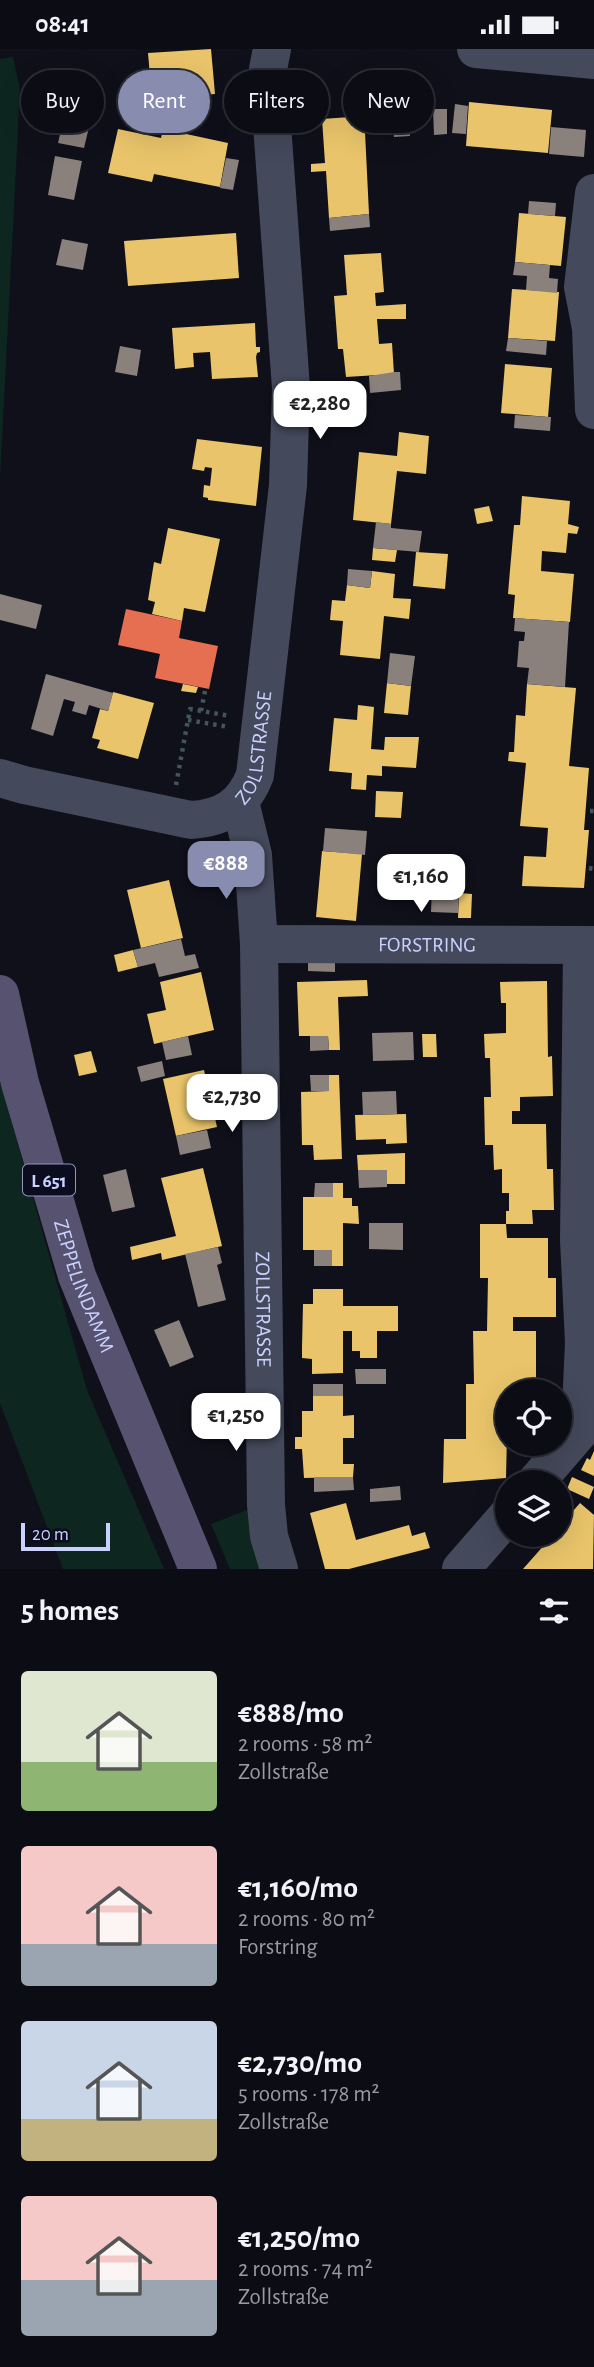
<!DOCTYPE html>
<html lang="en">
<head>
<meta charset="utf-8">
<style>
	body { margin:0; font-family:"Alegreya Sans",sans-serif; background:#14151d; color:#f1f3f6; height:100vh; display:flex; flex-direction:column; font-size:26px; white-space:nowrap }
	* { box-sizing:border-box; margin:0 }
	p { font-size:23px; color:#9a9ba0 }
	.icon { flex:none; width:38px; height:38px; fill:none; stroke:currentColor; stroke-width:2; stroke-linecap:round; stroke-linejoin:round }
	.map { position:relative; height:1520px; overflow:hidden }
	.drawer { display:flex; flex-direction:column; background:#0b0c14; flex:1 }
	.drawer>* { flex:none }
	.guide { position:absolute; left:21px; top:21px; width:553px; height:63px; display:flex; gap:14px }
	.buttons { position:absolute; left:495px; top:1330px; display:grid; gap:14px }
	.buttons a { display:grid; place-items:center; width:77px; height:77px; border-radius:50%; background:#0b0c14; box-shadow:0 7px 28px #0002,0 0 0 2px #2b2c34; font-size:35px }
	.scale { position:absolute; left:21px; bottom:18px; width:89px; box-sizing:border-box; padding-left:7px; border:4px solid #c9d1ff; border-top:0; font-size:19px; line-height:24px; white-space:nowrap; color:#c9d1ff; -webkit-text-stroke:5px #0b0d1f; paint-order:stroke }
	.price { position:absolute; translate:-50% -60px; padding:0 16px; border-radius:14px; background:#fff; color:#222; font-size:23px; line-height:46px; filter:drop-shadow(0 2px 4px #0008) }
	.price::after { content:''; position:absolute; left:50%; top:42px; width:21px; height:16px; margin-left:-10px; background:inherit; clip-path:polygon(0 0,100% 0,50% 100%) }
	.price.active { background:#888daf; color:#fff }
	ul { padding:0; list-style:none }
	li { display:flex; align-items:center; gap:21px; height:175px; padding:0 21px }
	li span { display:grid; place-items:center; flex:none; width:196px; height:140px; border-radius:7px; color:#555 }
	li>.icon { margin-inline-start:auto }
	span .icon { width:84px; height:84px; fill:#fffc; stroke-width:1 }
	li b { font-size:30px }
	h2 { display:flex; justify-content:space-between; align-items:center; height:84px; padding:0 21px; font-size:30px }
	.chip { padding:0 24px; border-radius:32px; background:#0b0c14; box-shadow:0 7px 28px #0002,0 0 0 2px #2b2c34; font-size:24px; line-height:63px }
	.chip.active { background:#888daf; color:#fff }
	.status { display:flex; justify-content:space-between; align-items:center; height:49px; padding:0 35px; background:#0b0c14; direction:ltr }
	.status svg { height:19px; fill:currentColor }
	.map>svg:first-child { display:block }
	.green { fill:#0e2620 }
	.homes { fill:#e9c46a }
	.shops { fill:#e76f51 }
	.industry { fill:#8a817c }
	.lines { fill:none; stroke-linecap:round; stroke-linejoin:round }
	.path { stroke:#41555b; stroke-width:4.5; stroke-dasharray:3.5 5; stroke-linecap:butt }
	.minor { stroke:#44495b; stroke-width:38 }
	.major { stroke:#565270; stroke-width:38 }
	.labels { text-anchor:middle; stroke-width:7; stroke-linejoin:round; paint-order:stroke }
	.shield { fill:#0b0d1f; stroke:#9096bc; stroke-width:2 }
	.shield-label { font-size:19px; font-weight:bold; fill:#c9d1ff }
	.street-label { font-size:21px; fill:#c9d1ff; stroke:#0b0d1f }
</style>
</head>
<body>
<div class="status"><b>08:41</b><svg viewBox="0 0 49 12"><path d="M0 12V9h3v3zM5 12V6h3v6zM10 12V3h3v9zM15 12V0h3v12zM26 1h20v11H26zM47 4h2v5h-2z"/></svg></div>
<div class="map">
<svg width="594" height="1520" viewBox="0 0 594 1520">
	<rect width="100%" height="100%" fill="#0f101a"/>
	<g class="green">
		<path d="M13 8 20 41 0 429V10Z"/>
		<path d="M0 1032 87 1341 164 1520H63L0 1354Z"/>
		<path d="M252 1459 269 1520H230L211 1475Z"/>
	</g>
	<g class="homes">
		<path d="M211 0 215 45 152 50 148 4Z"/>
		<path d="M131 47 157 53 155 65 129 60Z"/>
		<path d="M469 53 552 61 548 104 466 97Z"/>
		<path d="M407 56H421L422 62 407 63Z"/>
		<path d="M379 66 380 82 365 83 369 165 329 169 326 122 311 123V115L325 114 322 70Z"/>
		<path d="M118 80 161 89 163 80 228 94 220 138 154 125 152 133 108 124Z"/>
		<path d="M519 164 566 168 561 217 515 213Z"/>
		<path d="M236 184 239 229 128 237 124 192Z"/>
		<path d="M381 204 384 243 375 244 376 257 406 255V270H377L379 295 392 294 394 325 346 328 343 300H338L334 247 347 246 344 206Z"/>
		<path d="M512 240 559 243 555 292 508 289Z"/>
		<path d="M255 274 256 298H260V303L257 304 256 308 258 328 212 330 210 303 193 304 194 318 175 320 172 279Z"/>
		<path d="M505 315 552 319 548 368 501 364Z"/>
		<path d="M399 383 429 387 426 425 397 422 391 475 353 471 359 403 397 407Z"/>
		<path d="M197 390 262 398 256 457 208 451V449L203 448 204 436 210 437 212 419 205 418 204 422 192 420Z"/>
		<path d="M522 447 570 452 568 475 579 478 577 485 568 484 566 504 542 502 541 522 574 525 570 573 513 569 515 546 508 545 510 521 514 476H520Z"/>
		<path d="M489 457 493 472 477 475 474 460Z"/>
		<path d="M168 479 220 490 205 563 184 559 182 572 152 565 155 553 148 551 154 513 161 515Z"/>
		<path d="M373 499 397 501 395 513 372 511Z"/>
		<path d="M416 503 448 505 445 540 413 537Z"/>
		<path d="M372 522 395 525 393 549 411 550 409 570 384 567 380 610 340 606 343 572 330 571 332 551 345 552 347 536 370 539Z"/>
		<path d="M387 634 411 637 408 666 384 664Z"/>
		<path d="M183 635 198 638 196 644 181 642Z"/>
		<path d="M527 635 576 639 569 717 589 719 584 781H589L584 839 522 837 524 807 546 808 548 779 520 777 526 714 508 712 509 703H514L516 666 525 667Z"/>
		<path d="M113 643 154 654 138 710 97 699 100 691 92 689 100 660 108 662Z"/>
		<path d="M358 656 374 658 371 700 384 701 385 688H419L416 719 382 717V727L367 726 366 741 351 740 352 724 329 722 334 669 357 671Z"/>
		<path d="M376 742 403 743 401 769 375 768Z"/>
		<path d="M322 802 362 805 356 872 316 868Z"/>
		<path d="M169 831 183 889 141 899 127 841Z"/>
		<path d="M459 844 472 845 471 869H458Z"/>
		<path d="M133 901 138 918 118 923 114 906Z"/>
		<path d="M201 923 214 981 154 995 147 965 166 961 160 933Z"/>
		<path d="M367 931 368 947 338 948 340 1001H329L328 987H299L297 933Z"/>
		<path d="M547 932 548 1008 552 1007 553 1047 520 1048V1062H512V1075H546L547 1120H553L554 1161H532L533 1175H506V1162H509V1144H502V1120L494 1121 493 1096H485L484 1048H491L490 1009H485L484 985 506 984V954H501L500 933Z"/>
		<path d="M422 985H436L437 1008H423Z"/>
		<path d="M91 1002 97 1023 79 1027 74 1006Z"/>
		<path d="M204 1021 217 1078 176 1087 163 1030Z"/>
		<path d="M329 1026H339L342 1110 314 1111 313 1096H302L301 1043 329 1042Z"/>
		<path d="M406 1065 407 1094 386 1095V1090L356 1091 355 1066Z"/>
		<path d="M405 1104V1135H387V1121H358L357 1106Z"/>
		<path d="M203 1119 222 1197 162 1211 161 1204 132 1211 130 1198 176 1187 161 1129Z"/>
		<path d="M333 1134H343V1149H352V1157H358L359 1175 343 1174V1217H332V1201H303V1148H333Z"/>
		<path d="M480 1175H506L507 1189H548V1229H556V1268H513V1282H536V1335H527V1342H508L506 1429 443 1434 444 1390H466V1335H474L473 1282H487L488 1229H480Z"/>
		<path d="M313 1240H343V1257H398V1282H377V1309H360V1302H352V1282H343V1324L312 1325V1310L302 1309V1298L303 1255H313Z"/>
		<path d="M313 1347H343V1367L354 1366V1389H343V1415H354L353 1428 304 1429 302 1400H295V1388H302V1362H313Z"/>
		<path d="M594 1402V1427L581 1421 587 1409 590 1411Z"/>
		<path d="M572 1428 594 1438 589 1450 567 1440Z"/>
		<path d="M346 1454 356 1491 409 1476 412 1487 425 1483 430 1499 349 1520H325L310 1464Z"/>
		<path d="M580 1454 594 1466 593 1520H523L553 1486H560V1477Z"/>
	</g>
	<g class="shops">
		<path d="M433 41 434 55 407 56 406 43Z"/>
		<path d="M126 560 182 572 179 589 218 597 209 640 155 629 160 605 118 596Z"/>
	</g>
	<g class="industry">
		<path d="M455 55 468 57 466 85 452 84Z"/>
		<path d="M433 60H447V85L434 86Z"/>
		<path d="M407 63 410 87 394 88 393 64Z"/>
		<path d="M64 68 90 74 84 99 58 94Z"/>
		<path d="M551 78 586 81 584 108 549 105Z"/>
		<path d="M55 107 82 112 74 151 48 146Z"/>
		<path d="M226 109 239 111 233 141 220 139Z"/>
		<path d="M529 152 556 154 555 167 528 165Z"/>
		<path d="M369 165 370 178 330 182 329 169Z"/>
		<path d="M62 190 88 195 83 221 56 216Z"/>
		<path d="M515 213 550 216 549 229 558 230 557 244 526 241 527 227 513 226Z"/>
		<path d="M508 289 547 292 546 306 506 302Z"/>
		<path d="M120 297 141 301 137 327 115 323Z"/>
		<path d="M394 323H400L401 341 370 344 369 327Z"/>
		<path d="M515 366 551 368 550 382 514 379Z"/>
		<path d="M376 473 391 475V479L422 482 419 503 373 499Z"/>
		<path d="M348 520 372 522 370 539 347 536Z"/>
		<path d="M0 545 42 556 36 580 0 571Z"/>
		<path d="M515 569 569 573 565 638 527 635 529 619 517 618 519 592H524L525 583 514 582Z"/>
		<path d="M390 604 415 607 411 637 387 634Z"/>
		<path d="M46 625 113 644 108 662 89 656 86 666 72 662 75 653 64 650 53 687 31 680Z"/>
		<path d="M325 779 367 782 365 806 323 802Z"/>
		<path d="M432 835 459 836 458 864 431 863Z"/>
		<path d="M181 890 185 907 195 905 199 919 159 928 155 914 138 918 133 901Z"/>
		<path d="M308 909H335V923L308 922Z"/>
		<path d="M413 983 414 1011 373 1012 372 984Z"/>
		<path d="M188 987 192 1006 166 1011 162 993Z"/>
		<path d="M310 987H328L329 1001 310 1002Z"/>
		<path d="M162 1012 165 1027 141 1033 137 1018Z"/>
		<path d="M310 1026H329V1042H311Z"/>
		<path d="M396 1042 397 1065 363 1066 362 1043Z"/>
		<path d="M207 1081 211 1099 180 1106 176 1087Z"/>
		<path d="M126 1120 135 1158 112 1163 103 1126Z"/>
		<path d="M358 1121H387V1138L359 1139Z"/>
		<path d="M315 1134H333V1148H314Z"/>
		<path d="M369 1174H403V1201L369 1200Z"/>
		<path d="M218 1198 222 1214 217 1216 226 1251 198 1258 185 1205Z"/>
		<rect x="314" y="1201" width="18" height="16"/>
		<path d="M179 1271 194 1308 170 1318 154 1281Z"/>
		<path d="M355 1320H386V1335H356Z"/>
		<rect x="313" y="1335" width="30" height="12"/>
		<path d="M314 1428H353L354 1441 314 1443Z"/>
		<path d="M400 1437 401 1451 370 1453V1440Z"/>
	</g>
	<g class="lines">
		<g class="path">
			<path d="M201 662 205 642"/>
			<path d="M188 671 229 678"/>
			<path d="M176 736 190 660 230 667"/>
			<path d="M590 762H594"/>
			<path d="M589 819 594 820"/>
		</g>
		<g class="minor">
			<path d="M476 0 594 11"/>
			<path d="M594 144 583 238 591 279 594 361"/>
			<path id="s1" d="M0 729 24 736 191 771C223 769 243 757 255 726L288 436 291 339 268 20 272 0"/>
			<path id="s2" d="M240 753 253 806 259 895 266 1456 269 1487 279 1520"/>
			<path id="s3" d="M259 895 594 896"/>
			<path d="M536 1433 580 1382 584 1293 579 1191 582 896"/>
			<path d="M461 1520 508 1466"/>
		</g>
		<path class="major" id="s4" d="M0 945 20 1034 77 1227 198 1520"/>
	</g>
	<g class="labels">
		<rect class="shield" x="23" y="1115.5" width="52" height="31" rx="5"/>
		<g class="shield-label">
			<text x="49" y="1138">L 651</text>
		</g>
		<g class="street-label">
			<text dy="7" stroke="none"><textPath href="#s1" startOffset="306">ZOLLSTRASSE</textPath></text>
			<text dy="7" stroke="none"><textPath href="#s3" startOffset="168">FORSTRING</textPath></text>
			<text dy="7" stroke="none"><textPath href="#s4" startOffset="304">ZEPPELINDAMM</textPath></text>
			<text dy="7" stroke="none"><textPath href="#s2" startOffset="509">ZOLLSTRASSE</textPath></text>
		</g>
	</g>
</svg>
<div class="buttons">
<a><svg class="icon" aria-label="locate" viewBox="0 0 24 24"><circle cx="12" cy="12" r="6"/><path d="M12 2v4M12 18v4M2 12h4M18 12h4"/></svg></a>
<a><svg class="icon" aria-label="layers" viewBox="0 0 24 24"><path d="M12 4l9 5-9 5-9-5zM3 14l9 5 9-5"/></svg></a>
</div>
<div class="scale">20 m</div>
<b class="price" style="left:320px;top:392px">€2,280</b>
<b class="price active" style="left:226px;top:852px">€888</b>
<b class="price" style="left:421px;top:865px">€1,160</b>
<b class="price" style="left:232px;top:1085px">€2,730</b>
<b class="price" style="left:236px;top:1404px">€1,250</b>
<div class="guide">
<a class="chip">Buy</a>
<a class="chip active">Rent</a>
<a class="chip">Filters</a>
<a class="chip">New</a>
</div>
</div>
<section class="drawer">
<h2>5 homes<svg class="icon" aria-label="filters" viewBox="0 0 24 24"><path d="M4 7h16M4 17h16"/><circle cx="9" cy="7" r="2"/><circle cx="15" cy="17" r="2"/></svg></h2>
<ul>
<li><span style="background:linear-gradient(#dfe7d0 65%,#8fb573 0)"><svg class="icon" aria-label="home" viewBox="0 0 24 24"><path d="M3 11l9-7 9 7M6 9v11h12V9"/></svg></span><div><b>€888/mo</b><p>2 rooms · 58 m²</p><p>Zollstraße</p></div></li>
<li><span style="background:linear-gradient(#f6c9c9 70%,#9aa5b1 0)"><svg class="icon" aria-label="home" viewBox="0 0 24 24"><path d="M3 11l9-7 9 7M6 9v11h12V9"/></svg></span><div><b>€1,160/mo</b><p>2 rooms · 80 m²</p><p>Forstring</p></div></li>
<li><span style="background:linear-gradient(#c9d6e8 70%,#c2b280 0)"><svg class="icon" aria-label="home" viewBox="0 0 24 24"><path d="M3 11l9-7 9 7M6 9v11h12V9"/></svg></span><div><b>€2,730/mo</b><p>5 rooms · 178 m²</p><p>Zollstraße</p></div></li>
<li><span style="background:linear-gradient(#f6c9c9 60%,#9aa5b1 0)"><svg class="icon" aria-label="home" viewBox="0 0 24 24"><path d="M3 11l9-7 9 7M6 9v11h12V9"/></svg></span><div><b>€1,250/mo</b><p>2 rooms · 74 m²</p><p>Zollstraße</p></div></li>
</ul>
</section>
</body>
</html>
